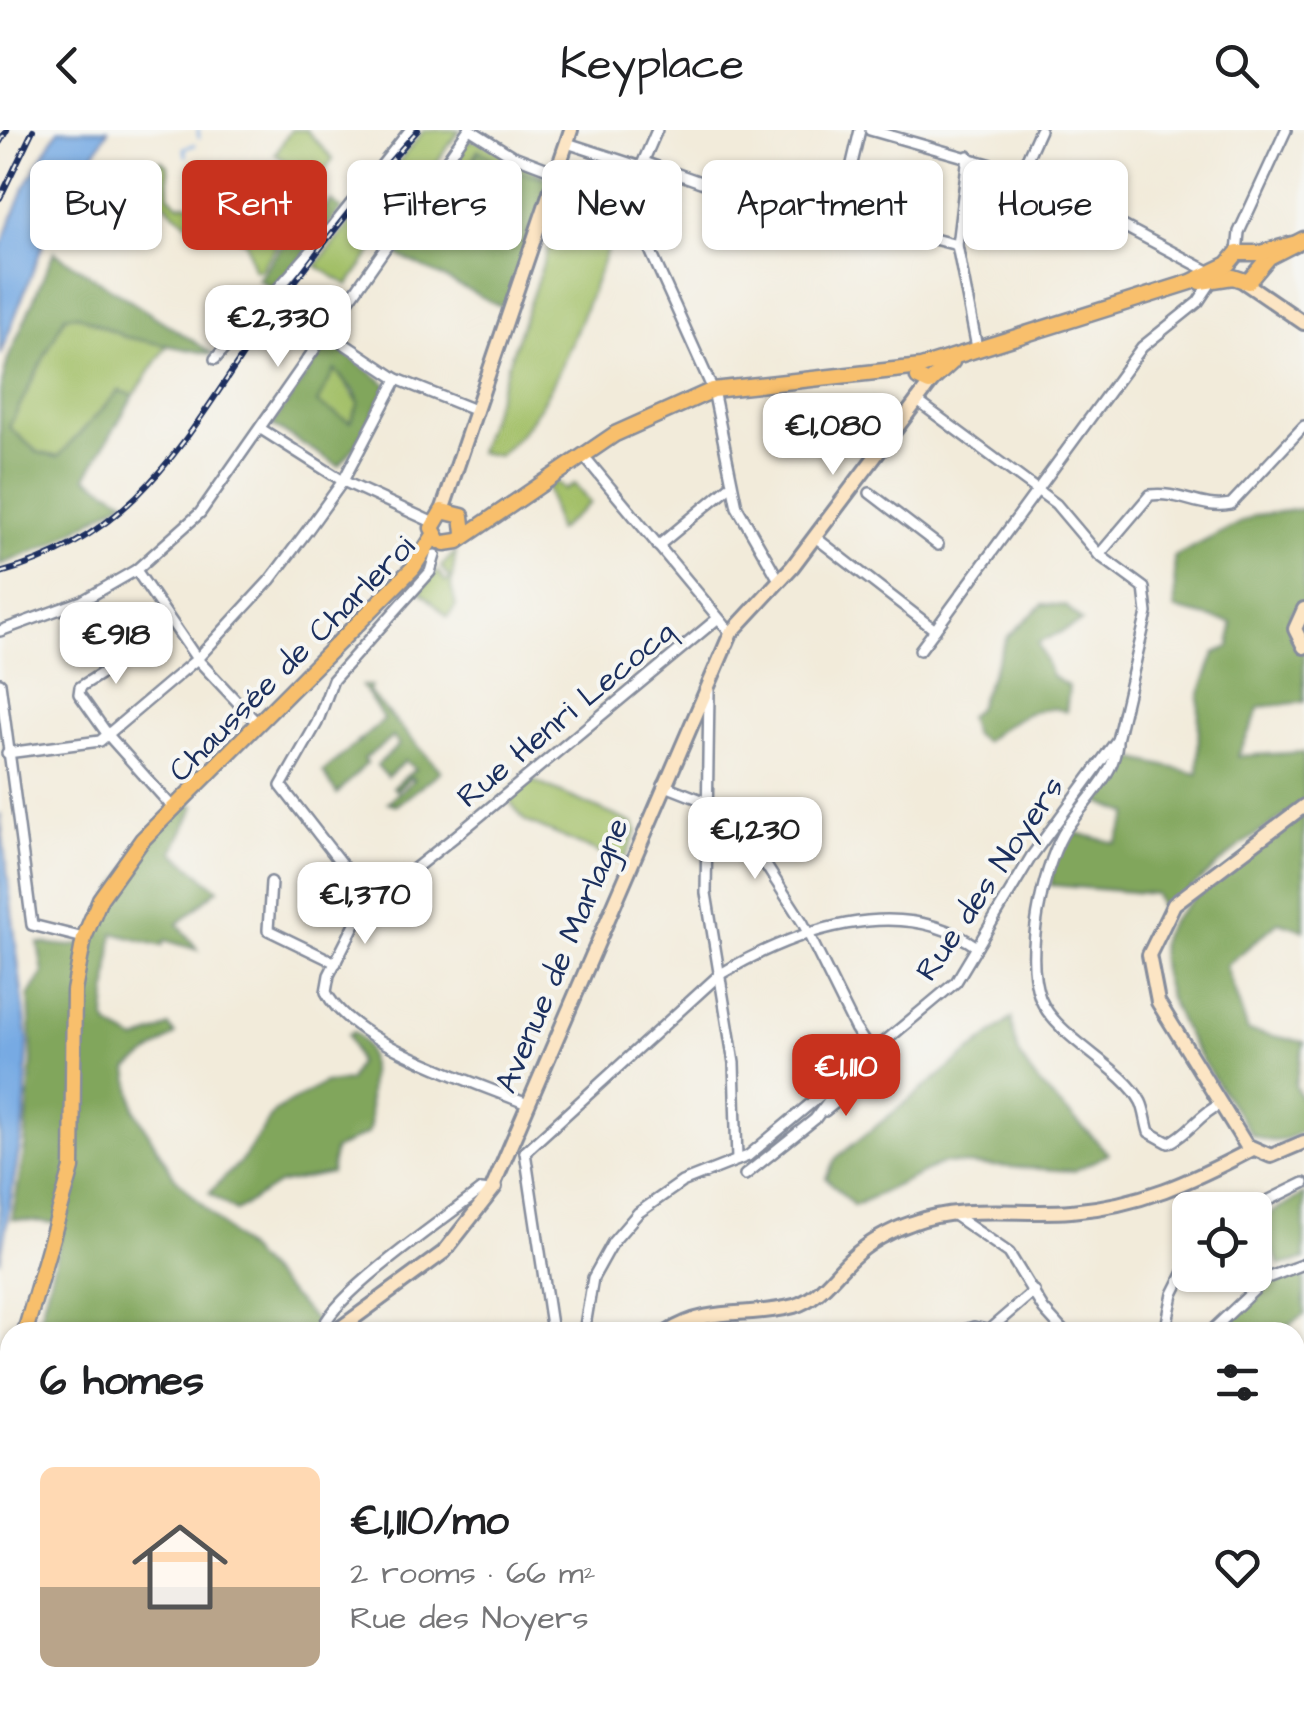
<!DOCTYPE html>
<html lang="en">
<head>
<meta charset="utf-8">
<style>
	body { margin:0; font-family:"Architects Daughter",sans-serif; background:#f6f6f6; color:#202124; height:100vh; display:flex; flex-direction:column; font-size:38px; white-space:nowrap }
	* { box-sizing:border-box; margin:0 }
	p { font-size:32px; color:#757577 }
	.icon { flex:none; width:55px; height:55px; fill:none; stroke:currentColor; stroke-width:2; stroke-linecap:round; stroke-linejoin:round }
	.map { position:relative; flex:1; overflow:hidden }
	.drawer { position:absolute; left:0px; top:1192px; width:1305px; height:392px; display:flex; flex-direction:column; background:#fff; border-radius:30px 30px 0 0; box-shadow:0 2px 8px #0004 }
	.drawer>* { flex:none }
	.top-card { position:absolute; left:30px; top:30px; width:1245px; height:90px; display:flex; gap:20px }
	.buttons { position:absolute; left:1172px; top:1062px; display:grid; gap:20px }
	.buttons a { display:grid; place-items:center; width:100px; height:100px; border-radius:15px; background:#fff; box-shadow:0 2px 8px #0004; font-size:50px }
	.price { position:absolute; translate:-50% -85px; padding:0 22px; border-radius:20px; background:#fff; color:#222; font-size:32px; line-height:65px; filter:drop-shadow(0 2px 5px #0008) }
	.price::after { content:''; position:absolute; left:50%; top:60px; width:30px; height:22px; margin-left:-15px; background:inherit; clip-path:polygon(0 0,100% 0,50% 100%) }
	.price.active { background:#c8321e; color:#fff }
	ul { padding:0; list-style:none }
	li { display:flex; align-items:center; gap:30px; height:250px; padding:0 40px }
	li span { display:grid; place-items:center; flex:none; width:280px; height:200px; border-radius:15px; color:#555 }
	li>.icon { margin-inline-start:auto }
	span .icon { width:120px; height:120px; fill:#fffc; stroke-width:1 }
	li b { font-size:42px }
	h2 { display:flex; justify-content:space-between; align-items:center; height:120px; padding:0 40px; font-size:42px }
	.chip { padding:0 35px; border-radius:15px; background:#fff; box-shadow:0 2px 8px #0004; font-size:35px; line-height:90px }
	.chip.active { background:#c8321e; color:#fff }
	header { display:flex; justify-content:space-between; align-items:center; height:130px; padding:0 40px; background:#fff; font-size:45px; font-weight:600 }
	.map>svg:first-child { display:block }
	.green { fill:#a2bf66; stroke:#5e7762; stroke-width:2.5 }
	.forest { fill:#81a65b; stroke:#4e6a5c; stroke-width:2.5; fill-rule:evenodd }
	.water { fill:#77aae3; stroke:#496ca0; stroke-width:2.5 }
	.lines { fill:none; stroke-linecap:round; stroke-linejoin:round }
	.stream { stroke:#77aae3; stroke-width:2.5 }
	.street-casing { stroke:#868d9c; stroke-width:14 }
	.secondary-casing { stroke:#868d9c; stroke-width:18 }
	.primary-casing { stroke:#868d9c; stroke-width:19 }
	.street { stroke:#fff; stroke-width:9 }
	.secondary { stroke:#fce5c4; stroke-width:12 }
	.primary { stroke:#f8bf6c; stroke-width:14 }
	.rail-casing { stroke:#1b2f5e; stroke-width:6 }
	.rail { stroke:#f6f6f2; stroke-width:2.5; stroke-dasharray:8; stroke-linecap:butt }
	.labels { text-anchor:middle; stroke-width:8; stroke-linejoin:round; paint-order:stroke }
	.street-label { font-size:32px; fill:#1b2f5e; stroke:#f6f6f2 }
</style>
</head>
<body>
<header><svg class="icon" aria-label="back" viewBox="0 0 24 24"><path d="M15 5l-7 7 7 7"/></svg>Keyplace<svg class="icon" aria-label="search" viewBox="0 0 24 24"><circle cx="10" cy="10" r="6"/><path d="M15 15l6 6"/></svg></header>
<div class="map">
<svg width="1304" height="1584" viewBox="0 0 1304 1584">
	<rect width="100%" height="100%" fill="#f6f6f2"/>
	<filter id="ink" filterUnits="userSpaceOnUse"><feTurbulence type="fractalNoise" baseFrequency=".01" numOctaves="2"/><feDisplacementMap in="SourceGraphic" scale="20" xChannelSelector="R" yChannelSelector="G"/><feConvolveMatrix kernelMatrix="1 2 1 2 8 2 1 2 1" color-interpolation-filters="sRGB"/></filter>
	<filter id="wash" filterUnits="userSpaceOnUse"><feTurbulence type="fractalNoise" baseFrequency=".0048" numOctaves="4" result="noise"/><feDisplacementMap in="SourceGraphic" scale="40" xChannelSelector="R" yChannelSelector="G"/><feGaussianBlur stdDeviation="2.25" result="paint"/><feColorMatrix in="noise" values="0 0 0 0 0 0 0 0 0 0 0 0 0 0 0 0 0 1.4 0 .05"/><feComposite in="paint" operator="in"/></filter>
	<g filter="url(#wash)">
		<rect width="100%" height="100%" fill="#f2ebda"/>
		<g class="green">
			<path d="M291 0H306L333 29 316 54 275 24Z"/>
			<path d="M424 0H460L348 155 316 136Z"/>
			<path d="M475 10 551 49 512 39 478 20 469 35 479 78 468 92 429 74 398 125 391 122 468 11Z"/>
			<path d="M160 30 168 36 169 66 178 74 205 73 199 84 208 91 199 104 142 54Z"/>
			<path d="M238 87 277 116 260 140H254L246 112 232 106 242 94Z"/>
			<path d="M558 90 612 108C584 176 556 280 498 326L478 322Z"/>
			<path d="M78 185 125 207 169 213 134 265 119 261 58 327 37 322 9 297 65 186Z"/>
			<path d="M335 239 359 273 350 292 316 273Z"/>
			<path d="M555 351 565 360 574 354 590 373 557 401 547 357Z"/>
			<path d="M456 421 451 456 456 476 448 487 420 461 437 441 446 452 450 449 441 437Z"/>
			<path d="M529 649 634 694 637 701 623 733 525 691 507 668Z"/>
		</g>
		<g class="forest">
			<path d="M479 20 512 40 551 49 508 180 398 125 430 74 468 92 480 79 470 36Z"/>
			<path d="M331 71 342 79 275 161 258 149 281 117Z"/>
			<path d="M54 122 215 225 125 207 78 185 65 186 9 297 37 322 58 327 119 261 134 265 86 347 125 370 51 415 0 435V261L8 229Z"/>
			<path d="M329 212 388 255 357 314 339 336 272 295ZM335 240 355 262 359 273 350 292 317 273Z"/>
			<path d="M1304 379V472L1291 482C1289 501 1287 513 1304 523V572L1260 577 1238 626 1304 622V673L1242 714 1163 783 1155 764 1051 755 1053 724 1076 703 1116 713 1129 684 1092 669 1127 627 1198 644 1199 566 1215 523 1230 517 1232 493 1175 479 1174 427 1255 385Z"/>
			<path d="M1043 474 1066 476 1082 492 1038 513 1052 546 1069 557 1066 582C1040 569 1003 596 984 612L973 604 968 587 977 578 1007 507Z"/>
			<path d="M362 556H371L369 562 441 641 397 675 388 672 414 650 411 647 396 660 393 657 415 639 405 631 387 647 377 635 399 615 393 607 364 629 367 633 337 664 323 642 384 590Z"/>
			<path d="M189 673 195 676 173 722 218 759 178 794 198 820 165 810 162 816 113 803 105 888 110 897 137 911 169 896 175 905 128 939 135 980 173 1045 316 1191 312 1202H36L64 1094 12 1089 25 1017 32 930 29 866 43 843 38 813 72 816 92 811C107 756 148 711 189 673Z"/>
			<path d="M1304 683V800L1278 792 1226 836 1248 901 1304 912 1295 955 1304 974V1000C1284 1012 1273 1015 1252 1005 1220 956 1153 873 1161 811 1165 778 1275 705 1304 683Z"/>
			<path d="M1012 888C1010 946 1074 981 1108 1024L1074 1041 943 1033 854 1076 826 1048 836 1028Z"/>
			<path d="M354 902C377 919 369 947 369 970 369 983 373 990 368 1003L334 1020 331 1043 278 1054 236 1081 209 1063 244 1028 274 982 324 953 349 951 358 932 348 904Z"/>
			<path d="M1304 1064V1130L1280 1135 1257 1091Z"/>
			<path d="M1295 1140H1304V1185L1278 1202H1217L1264 1157Z"/>
			<path d="M10 1303V1575H305L295 1584H0V1342Z"/>
			<path d="M1295 1526 1304 1527V1584H1200L1199 1575H1295Z"/>
		</g>
		<g class="water">
			<path d="M58 0H108L47 104 0 225V119L25 56Z"/>
			<path d="M0 683 28 913 24 992 0 1132Z"/>
		</g>
		<g class="lines">
			<g class="stream">
				<path d="M198 0 199 8"/>
				<path d="M186 26 184 18 194 15"/>
			</g>
		</g>
	</g>
	<g filter="url(#ink)">
		<g class="lines">
			<defs>
				<g id="street">
					<path d="M471 0 511 25 627 69"/>
					<path d="M870 0 1027 45 1212 143"/>
					<path d="M567 13 641 37"/>
					<path d="M968 26 957 115 977 218"/>
					<path d="M644 32 723 60 787 71 957 115"/>
					<path d="M1021 42 1040 0"/>
					<path d="M627 69 713 260 737 377 779 450"/>
					<path d="M627 69 657 0"/>
					<path d="M840 84 860 0"/>
					<path d="M1237 123 1239 102 1286 0"/>
					<path d="M328 203 397 249 477 281"/>
					<path d="M215 229 329 101 410 0"/>
					<path d="M261 299 343 351 432 392"/>
					<path d="M583 325 731 503"/>
					<path d="M870 363 938 415"/>
					<path d="M815 407 935 500 1142 217 1198 172 1212 151"/>
					<path d="M658 416 729 357"/>
					<path d="M1099 425 1150 365C1180 361 1201 380 1231 374L1304 296"/>
					<path d="M136 440 197 529 258 594"/>
					<path d="M0 501 82 471 136 440 200 383 468 0"/>
					<path d="M920 520 935 500"/>
					<path d="M132 524 80 557 79 564 108 605 175 680"/>
					<path d="M0 553 32 795 84 808"/>
					<path d="M709 561 706 763 734 933 737 1030"/>
					<path d="M1117 613C1114 649 1081 673 1063 704 1042 742 1024 826 1040 868 1056 908 1122 936 1141 972 1145 980 1146 993 1149 1002L1169 1013C1190 1003 1198 985 1219 975"/>
					<path d="M7 623 100 611 197 529 270 450 307 401 343 351 397 249"/>
					<path d="M663 655 709 673"/>
					<path d="M708 688 740 695 803 793 855 898 873 925"/>
					<path d="M271 752 268 800 336 833"/>
					<path d="M368 768 281 656 317 593 333 550 430 442 435 425"/>
					<path d="M527 974C475 952 352 914 326 862L329 845 368 768 389 759 457 705 717 489"/>
					<path d="M825 981 854 958"/>
					<path d="M525 1022 719 845C792 801 900 762 977 817"/>
					<path d="M525 1022 552 1202"/>
					<path d="M745 1045 815 989 846 947"/>
					<path d="M1249 1080 1304 1053"/>
					<path d="M951 1083 1009 1123 1044 1180 1064 1202"/>
					<path d="M990 1199 1034 1161"/>
					<path d="M321 1202C332 1164 445 1089 481 1060L491 1061"/>
					<path d="M584 1202 593 1148 613 1112 638 1083 682 1052 748 1026 956 852 1031 727 1117 610 1147 483 1144 458 1099 425 1056 374 916 270"/>
					<path d="M958 1202 974 1197 991 1201"/>
					<path d="M1165 1202 1173 1164 1190 1130"/>
					<path d="M1210 1202 1267 1148 1304 1134"/>
					<path d="M1295 1362 1304 1370"/>
					<path d="M1295 1510 1304 1502"/>
					<path d="M821 1575 832 1584"/>
					<path d="M939 1584 942 1575"/>
					<path d="M1111 1584 1135 1575"/>
				</g>
				<g id="secondary">
					<path d="M1244 152 1304 193"/>
					<path d="M442 381 571 0"/>
					<path d="M1304 479 1295 499 1304 517"/>
					<path d="M1304 676 1174 774 1149 825 1158 872 1246 1015 1271 1026 1304 1012"/>
					<path d="M491 1061 731 503 792 437 932 251"/>
					<path d="M335 1202 444 1122 495 1057"/>
					<path d="M668 1202C708 1175 750 1188 794 1176 819 1169 834 1144 852 1128 868 1113 891 1100 912 1093 962 1074 1019 1085 1071 1081 1139 1076 1192 1051 1251 1020"/>
					<path d="M524 1575 553 1584"/>
				</g>
				<g id="primary">
					<path d="M1201 152 1233 147 1248 152 1269 127 1304 109"/>
					<path d="M918 248 929 253 952 232"/>
					<path d="M439 411 432 398 442 381 462 386 464 403"/>
					<path d="M445 413 458 411 615 304 713 260 921 237 1191 152 1228 134 1237 123H1260L1293 114"/>
					<path d="M25 1202 72 1038 74 861 84 808 100 769 142 710 413 438 434 405"/>
					<path d="M0 1303 10 1263"/>
				</g>
			</defs>
			<use href="#street" class="street-casing"/>
			<use href="#secondary" class="secondary-casing"/>
			<use href="#primary" class="primary-casing"/>
			<use href="#street" class="street"/>
			<use href="#secondary" class="secondary"/>
			<use href="#primary" class="primary"/>
			<defs>
				<g id="rail">
					<path d="M0 12 7 0"/>
					<path d="M0 68 33 0"/>
					<path d="M0 443C146 404 189 298 270 186 316 122 366 58 418 0"/>
				</g>
			</defs>
			<use href="#rail" class="rail-casing"/>
			<use href="#rail" class="rail"/>
		</g>
	</g>
	<g class="labels">
		<g class="street-label">
			<text transform="translate(291 528) rotate(-45)" y="11">Chaussée de Charleroi</text>
			<text transform="translate(565 583) rotate(-40)" y="11">Rue Henri Lecocq</text>
			<text transform="translate(989 748) rotate(-56)" y="11">Rue des Noyers</text>
			<text transform="translate(561 825) rotate(-67)" y="11">Avenue de Marlagne</text>
		</g>
	</g>
</svg>
<div class="buttons">
<a><svg class="icon" aria-label="locate" viewBox="0 0 24 24"><circle cx="12" cy="12" r="6"/><path d="M12 2v4M12 18v4M2 12h4M18 12h4"/></svg></a>
</div>
<b class="price" style="left:278px;top:240px">€2,330</b>
<b class="price" style="left:833px;top:348px">€1,080</b>
<b class="price" style="left:116px;top:557px">€918</b>
<b class="price" style="left:755px;top:752px">€1,230</b>
<b class="price" style="left:365px;top:817px">€1,370</b>
<b class="price active" style="left:846px;top:989px">€1,110</b>
<div class="top-card">
<a class="chip">Buy</a>
<a class="chip active">Rent</a>
<a class="chip">Filters</a>
<a class="chip">New</a>
<a class="chip">Apartment</a>
<a class="chip">House</a>
</div>
<section class="drawer">
<h2>6 homes<svg class="icon" aria-label="filters" viewBox="0 0 24 24"><path d="M4 7h16M4 17h16"/><circle cx="9" cy="7" r="2"/><circle cx="15" cy="17" r="2"/></svg></h2>
<ul>
<li><span style="background:linear-gradient(#ffd9b3 60%,#b9a48a 0)"><svg class="icon" aria-label="home" viewBox="0 0 24 24"><path d="M3 11l9-7 9 7M6 9v11h12V9"/></svg></span><div><b>€1,110/mo</b><p>2 rooms · 66 m²</p><p>Rue des Noyers</p></div><svg class="icon" aria-label="heart" viewBox="0 0 24 24"><path d="M12 20l-8-8c-3-5 5-10 8-4 3-6 11-1 8 4z"/></svg></li>
</ul>
</section>
</div>
</body>
</html>
